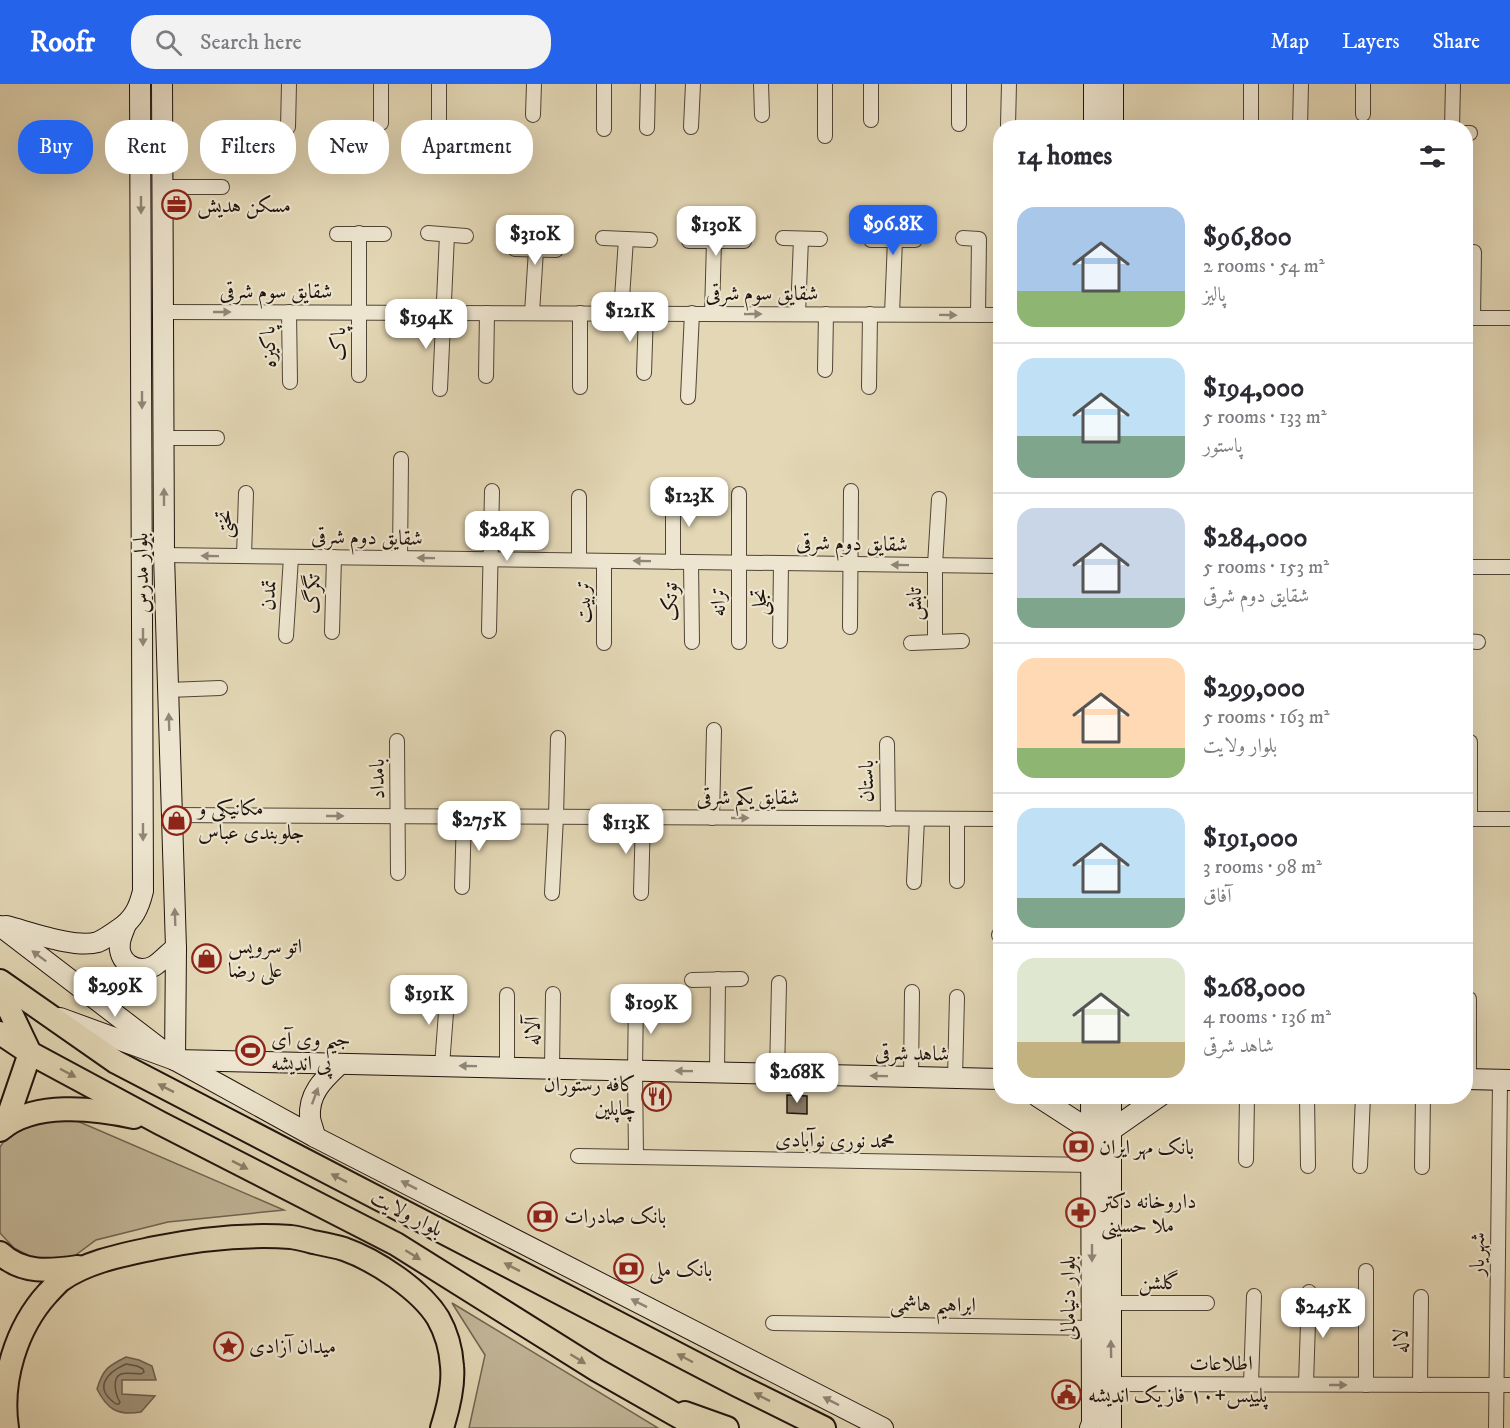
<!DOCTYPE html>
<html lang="en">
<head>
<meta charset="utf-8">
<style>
	body { margin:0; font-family:"IM FELL DW Pica",Amiri,serif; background:#f2f2f3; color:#2b2b33; height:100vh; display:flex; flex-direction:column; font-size:22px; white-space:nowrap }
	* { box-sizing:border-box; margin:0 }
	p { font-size:20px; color:#7c7c81 }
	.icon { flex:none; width:33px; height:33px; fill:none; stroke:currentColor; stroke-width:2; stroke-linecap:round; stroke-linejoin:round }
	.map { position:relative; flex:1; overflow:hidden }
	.sheet { position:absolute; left:993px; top:36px; width:480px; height:984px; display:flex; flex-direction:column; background:#fff; border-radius:24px; box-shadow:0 6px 24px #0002 }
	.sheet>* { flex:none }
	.hud { position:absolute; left:18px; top:36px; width:570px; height:54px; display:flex; gap:12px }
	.price { position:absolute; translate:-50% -51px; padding:0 14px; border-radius:12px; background:#fff; color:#222; font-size:20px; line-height:39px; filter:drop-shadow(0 2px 3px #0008) }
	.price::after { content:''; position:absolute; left:50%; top:36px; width:18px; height:14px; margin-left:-9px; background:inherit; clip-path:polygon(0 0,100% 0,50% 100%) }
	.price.active { background:#2563eb; color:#fff }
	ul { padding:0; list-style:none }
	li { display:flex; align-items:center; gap:18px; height:150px; padding:0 24px }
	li+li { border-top:2px solid #e1e1e2 }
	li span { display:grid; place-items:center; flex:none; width:168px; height:120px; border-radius:18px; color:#555 }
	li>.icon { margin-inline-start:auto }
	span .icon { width:72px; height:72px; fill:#fffc; stroke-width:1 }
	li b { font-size:26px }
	h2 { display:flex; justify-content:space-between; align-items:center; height:72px; padding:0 24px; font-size:26px }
	.chip { padding:0 21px; border-radius:24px; background:#fff; box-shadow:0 6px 24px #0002; font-size:21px; line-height:54px }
	.chip.active { background:#2563eb; color:#fff }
	header { display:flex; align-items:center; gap:36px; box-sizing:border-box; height:84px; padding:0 30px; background:#2563eb; color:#fff }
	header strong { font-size:28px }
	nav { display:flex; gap:33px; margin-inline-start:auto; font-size:21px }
	.search { width:420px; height:54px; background:#f2f2f3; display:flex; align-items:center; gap:15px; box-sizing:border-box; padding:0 21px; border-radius:24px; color:#7c7c81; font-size:22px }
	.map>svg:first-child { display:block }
	.green { fill:#c2b698; stroke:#706452; stroke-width:1.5 }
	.water { fill:#a0947c; stroke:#6c6050; stroke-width:1.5 }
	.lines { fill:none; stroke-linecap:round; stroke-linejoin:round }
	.shore { stroke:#605444; stroke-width:1.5 }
	.building { fill:#857964; stroke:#1f130d; stroke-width:1.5 }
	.street-casing { stroke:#504437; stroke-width:16 }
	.secondary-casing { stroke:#1f130d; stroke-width:22 }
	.primary-casing { stroke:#1f130d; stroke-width:26 }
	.street { stroke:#ede5cf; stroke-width:14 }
	.secondary { stroke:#ede5cf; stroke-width:20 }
	.primary { stroke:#e3d7b5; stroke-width:22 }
	.oneway { fill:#908678 }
	.oneway2 { fill:#8b7f69 }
	.labels { text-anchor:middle; stroke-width:4.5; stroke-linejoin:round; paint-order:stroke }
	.poi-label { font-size:21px; fill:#1f130d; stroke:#ede5cf; text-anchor:start }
	.street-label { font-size:21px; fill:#1f130d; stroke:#ede5cf }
</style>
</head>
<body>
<header>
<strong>Roofr</strong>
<div class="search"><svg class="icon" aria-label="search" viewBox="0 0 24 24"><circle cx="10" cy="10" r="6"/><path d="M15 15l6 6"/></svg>Search here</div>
<nav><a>Map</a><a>Layers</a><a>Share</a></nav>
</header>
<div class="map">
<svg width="1510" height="1344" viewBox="0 0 1510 1344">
	<rect width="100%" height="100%" fill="#e3d7b5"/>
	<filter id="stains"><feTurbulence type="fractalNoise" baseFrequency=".00333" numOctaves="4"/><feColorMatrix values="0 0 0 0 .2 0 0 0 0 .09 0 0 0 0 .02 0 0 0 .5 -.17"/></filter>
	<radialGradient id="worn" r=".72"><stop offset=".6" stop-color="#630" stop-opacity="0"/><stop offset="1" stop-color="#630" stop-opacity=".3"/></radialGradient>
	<g class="green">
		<path d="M75 1036 284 1126 168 1138 96 1156 69 1176 35 1175 14 1164 0 1149V1063L6 1054 31 1039Z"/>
		<path d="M452 1219 658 1344H469L485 1271Z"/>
	</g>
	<path class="water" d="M126 1273 139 1276 152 1282 156 1296H122V1310L155 1312 141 1328C117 1332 107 1325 97 1305 103 1285 108 1282 126 1273Z"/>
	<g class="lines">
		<path class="shore" d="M126 1280 137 1282 143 1285 144 1288 141 1290C136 1290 126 1288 121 1290 111 1294 116 1312 120 1318L119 1320H116C93 1304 106 1289 126 1280Z"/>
	</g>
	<path class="building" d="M787 1011 807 1012V1030L787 1029Z"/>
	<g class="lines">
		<defs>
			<g id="street">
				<path d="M381 0V39"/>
				<path d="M761 0 762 31"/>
				<path d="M1251 0V44"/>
				<path d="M1363 0V30"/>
				<path d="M533 31 534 0"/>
				<path d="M871 36V0"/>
				<path d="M959 40V0"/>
				<path d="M1008 41 1009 0"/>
				<path d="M288 43 289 0"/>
				<path d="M691 43 693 0"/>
				<path d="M647 44 648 0"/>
				<path d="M1300 44 1301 0"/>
				<path d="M1452 44 1453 0"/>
				<path d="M604 45V0"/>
				<path d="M1466 49H1470"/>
				<path d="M439 50V0"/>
				<path d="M825 52V0"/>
				<path d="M163 103H222"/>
				<path d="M428 149 466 152"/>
				<path d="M337 150H384"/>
				<path d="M603 154 650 156"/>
				<path d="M783 154 820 155"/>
				<path d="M963 154 979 155 978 231"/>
				<path d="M871 156H915"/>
				<path d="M689 157H744"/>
				<path d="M515 165 556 166"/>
				<path d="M163 228 1000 231"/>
				<path d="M289 228 290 298"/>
				<path d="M532 229 536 166"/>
				<path d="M621 229 626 155"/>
				<path d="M712 230 714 157"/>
				<path d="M798 230 801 155"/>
				<path d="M892 230 895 156"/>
				<path d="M1466 234H1510"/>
				<path d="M1473 234 1474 168"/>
				<path d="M825 286 826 230"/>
				<path d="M644 289 646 229"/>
				<path d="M359 291V149"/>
				<path d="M486 292 487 229"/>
				<path d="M580 303V229"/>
				<path d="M869 303 870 230"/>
				<path d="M440 305 447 151"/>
				<path d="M688 313 692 229"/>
				<path d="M164 354H217"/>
				<path d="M739 410V558"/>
				<path d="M164 471 1000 482"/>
				<path d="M244 472 246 409"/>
				<path d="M400 474 401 375"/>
				<path d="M579 476V413"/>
				<path d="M673 478V411"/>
				<path d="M691 478 692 558"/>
				<path d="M1466 483H1510"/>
				<path d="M850 543 851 407"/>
				<path d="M489 547 492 407"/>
				<path d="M332 548 334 473"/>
				<path d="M286 552 291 473"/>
				<path d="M780 557 781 479"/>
				<path d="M1466 557 1478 558"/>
				<path d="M935 558V481L939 415"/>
				<path d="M604 559V477"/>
				<path d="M911 559 962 557"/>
				<path d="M168 606 220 604"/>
				<path d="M397 657 398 789"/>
				<path d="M1470 658V735"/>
				<path d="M887 660 888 735"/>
				<path d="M172 731 1000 735"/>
				<path d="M712 734 714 646"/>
				<path d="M1466 735H1510"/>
				<path d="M957 797V735"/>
				<path d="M914 798 917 735"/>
				<path d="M462 803 464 732"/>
				<path d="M552 809 556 733 558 654"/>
				<path d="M641 809 643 733"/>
				<path d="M999 851H1000"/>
				<path d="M692 896 741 895"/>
				<path d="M417 901 448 902 442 982"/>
				<path d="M636 914 635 986 636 1073"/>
				<path d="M1469 915V995"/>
				<path d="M507 983V911"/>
				<path d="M552 985 553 910"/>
				<path d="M717 988 718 895"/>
				<path d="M777 990 779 899"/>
				<path d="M911 993 912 908"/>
				<path d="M955 994 957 913"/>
				<path d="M1307 1012 1308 1082"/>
				<path d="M578 1072 1092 1081"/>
				<path d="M1246 1076 1247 1012"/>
				<path d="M1360 1082 1363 1012"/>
				<path d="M1422 1083 1423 1012"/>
				<path d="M1110 1219H1207"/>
				<path d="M773 1239 1092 1244"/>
				<path d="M1111 1300 1510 1301"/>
				<path d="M1251 1300 1254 1212"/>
				<path d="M1306 1300 1309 1208"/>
				<path d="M1366 1301V1187"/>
				<path d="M1420 1301 1421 1213"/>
				<path d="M1496 1344 1500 996"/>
			</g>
			<g id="secondary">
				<path d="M162 0 164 471 176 864 175 976"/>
				<path d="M1094 0V44"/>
				<path d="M1113 0V44"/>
				<path d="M126 840C124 846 121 852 120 858 117 878 136 891 154 882 162 877 168 869 176 864"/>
				<path d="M0 842 175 976 315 1053 883 1344"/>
				<path d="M6 842C30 848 76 865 98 858 105 855 112 850 119 845 133 836 139 824 143 807L140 0"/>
				<path d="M60 934 175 976 1000 995"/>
				<path d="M1466 995 1510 996"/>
				<path d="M1037 1012 1091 1047"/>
				<path d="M1110 1047 1160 1012"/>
				<path d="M315 1053C314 1047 311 1040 310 1034 308 1009 324 995 340 980"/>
				<path d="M1090 1344 1092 1339 1091 1012"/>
				<path d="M1111 1344V1012"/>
			</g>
			<g id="primary">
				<path d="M0 897 116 978 737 1301 824 1344"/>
				<path d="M0 916 9 925 30 969 5 1042"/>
				<path d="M0 949 30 969 160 1039 396 1160 597 1286 699 1344"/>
				<path d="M0 1046C33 1017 94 1024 134 1033"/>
				<path d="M0 1169C22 1190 50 1187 78 1183"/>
				<path d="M685 1329 727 1344"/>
				<path d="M7 1344C0 1297 16 1244 48 1209 52 1205 56 1200 61 1196 88 1177 123 1171 155 1164 199 1155 246 1150 291 1153 298 1154 306 1156 313 1158 323 1160 334 1162 344 1165 375 1176 420 1205 438 1234 446 1248 451 1266 452 1282 454 1302 448 1325 442 1344"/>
			</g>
		</defs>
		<use href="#street" class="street-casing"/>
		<use href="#secondary" class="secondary-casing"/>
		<use href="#primary" class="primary-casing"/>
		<use href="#street" class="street"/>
		<use href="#secondary" class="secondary"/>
		<use href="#primary" class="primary"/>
	</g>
	<defs><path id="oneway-solid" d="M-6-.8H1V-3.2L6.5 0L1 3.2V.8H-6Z" transform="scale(1.5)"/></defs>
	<g class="oneway">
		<use href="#oneway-solid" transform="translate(141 121) rotate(90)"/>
		<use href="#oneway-solid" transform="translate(222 228)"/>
		<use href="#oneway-solid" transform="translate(753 230)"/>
		<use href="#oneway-solid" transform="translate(948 231) rotate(1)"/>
		<use href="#oneway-solid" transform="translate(142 316) rotate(90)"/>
		<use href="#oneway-solid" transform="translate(164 413) rotate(-90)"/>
		<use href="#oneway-solid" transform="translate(210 472) rotate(-179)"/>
		<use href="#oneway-solid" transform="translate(426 474) rotate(-179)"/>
		<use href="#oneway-solid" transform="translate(642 477) rotate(-179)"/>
		<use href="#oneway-solid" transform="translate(900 481) rotate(-179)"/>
		<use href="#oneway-solid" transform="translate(143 553) rotate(90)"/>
		<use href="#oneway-solid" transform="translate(169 638) rotate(-92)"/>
		<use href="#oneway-solid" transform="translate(335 732)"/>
		<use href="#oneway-solid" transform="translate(740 734)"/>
		<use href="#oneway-solid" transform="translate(143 748) rotate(90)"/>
		<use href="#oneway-solid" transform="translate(175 833) rotate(-92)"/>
		<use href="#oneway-solid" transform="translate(39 872) rotate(-143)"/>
		<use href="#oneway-solid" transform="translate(468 982) rotate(-179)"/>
		<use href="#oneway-solid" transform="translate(684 987) rotate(-179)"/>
		<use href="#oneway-solid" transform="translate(879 992) rotate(-179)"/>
		<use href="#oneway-solid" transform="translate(315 1012) rotate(-70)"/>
		<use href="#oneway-solid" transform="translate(409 1101) rotate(-153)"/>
		<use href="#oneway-solid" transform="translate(1092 1169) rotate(90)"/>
		<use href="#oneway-solid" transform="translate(639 1219) rotate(-153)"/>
		<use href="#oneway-solid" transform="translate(1111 1265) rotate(-91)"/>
		<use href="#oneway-solid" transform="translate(1338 1301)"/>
		<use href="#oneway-solid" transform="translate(831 1317) rotate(-153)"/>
	</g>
	<g class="oneway2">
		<use href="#oneway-solid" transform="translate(68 989) rotate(28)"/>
		<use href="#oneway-solid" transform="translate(166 1004) rotate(-153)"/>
		<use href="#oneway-solid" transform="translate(240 1081) rotate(27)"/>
		<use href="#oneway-solid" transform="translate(339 1094) rotate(-153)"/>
		<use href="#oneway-solid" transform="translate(413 1171) rotate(32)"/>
		<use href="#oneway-solid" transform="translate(512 1183) rotate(-153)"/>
		<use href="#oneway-solid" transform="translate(685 1274) rotate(-152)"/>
		<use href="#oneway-solid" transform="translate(578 1275) rotate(32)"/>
		<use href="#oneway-solid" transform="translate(762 1313) rotate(-153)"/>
	</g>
	<defs>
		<symbol id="office-ring" viewBox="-11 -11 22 22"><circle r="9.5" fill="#ede5cf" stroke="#8f2418" stroke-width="1.5"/><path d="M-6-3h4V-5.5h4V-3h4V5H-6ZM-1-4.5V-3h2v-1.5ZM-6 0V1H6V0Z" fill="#8f2418"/></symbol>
		<symbol id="shop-ring" viewBox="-11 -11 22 22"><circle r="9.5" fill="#ede5cf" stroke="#8f2418" stroke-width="1.5"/><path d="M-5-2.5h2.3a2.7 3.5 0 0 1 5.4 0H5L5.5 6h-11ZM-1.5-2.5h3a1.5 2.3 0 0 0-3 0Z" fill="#8f2418"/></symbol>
		<symbol id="stadium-ring" viewBox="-11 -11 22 22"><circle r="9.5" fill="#ede5cf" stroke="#8f2418" stroke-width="1.5"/><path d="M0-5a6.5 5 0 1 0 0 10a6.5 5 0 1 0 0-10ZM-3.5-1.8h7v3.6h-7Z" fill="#8f2418"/></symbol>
		<symbol id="restaurant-ring" viewBox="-11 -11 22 22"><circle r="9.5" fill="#ede5cf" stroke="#8f2418" stroke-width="1.5"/><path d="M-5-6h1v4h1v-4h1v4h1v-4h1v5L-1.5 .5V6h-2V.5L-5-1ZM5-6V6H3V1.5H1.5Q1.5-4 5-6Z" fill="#8f2418"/></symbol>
		<symbol id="bank-ring" viewBox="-11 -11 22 22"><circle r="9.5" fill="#ede5cf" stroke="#8f2418" stroke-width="1.5"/><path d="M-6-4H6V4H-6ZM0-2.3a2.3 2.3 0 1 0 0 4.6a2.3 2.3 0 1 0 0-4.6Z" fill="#8f2418"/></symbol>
		<symbol id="pharmacy-ring" viewBox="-11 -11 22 22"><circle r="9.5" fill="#ede5cf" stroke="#8f2418" stroke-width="1.5"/><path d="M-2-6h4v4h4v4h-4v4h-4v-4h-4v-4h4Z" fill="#8f2418"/></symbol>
		<symbol id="sight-ring" viewBox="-11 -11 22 22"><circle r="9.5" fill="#ede5cf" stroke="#8f2418" stroke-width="1.5"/><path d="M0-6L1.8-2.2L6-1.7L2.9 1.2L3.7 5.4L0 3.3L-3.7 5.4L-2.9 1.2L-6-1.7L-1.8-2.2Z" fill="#8f2418"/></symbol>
		<symbol id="civic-ring" viewBox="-11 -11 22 22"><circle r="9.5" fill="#ede5cf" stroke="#8f2418" stroke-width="1.5"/><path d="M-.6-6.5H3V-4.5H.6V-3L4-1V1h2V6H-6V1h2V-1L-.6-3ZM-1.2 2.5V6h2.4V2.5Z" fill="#8f2418"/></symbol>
	</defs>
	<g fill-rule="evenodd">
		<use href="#office-ring" x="160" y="104" width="33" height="33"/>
		<use href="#shop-ring" x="160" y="720" width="33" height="33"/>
		<use href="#shop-ring" x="190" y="858" width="33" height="33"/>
		<use href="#stadium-ring" x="234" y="950" width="33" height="33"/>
		<use href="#restaurant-ring" x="640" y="996" width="33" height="33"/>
		<use href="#bank-ring" x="1062" y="1046" width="33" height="33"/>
		<use href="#pharmacy-ring" x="1064" y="1112" width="33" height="33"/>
		<use href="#bank-ring" x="526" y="1116" width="33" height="33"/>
		<use href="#bank-ring" x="612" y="1168" width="33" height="33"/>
		<use href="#sight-ring" x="212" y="1246" width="33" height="33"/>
		<use href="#civic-ring" x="1050" y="1294" width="33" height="33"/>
	</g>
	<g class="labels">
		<g class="poi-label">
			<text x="197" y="128">مسکن هدیش</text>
			<text x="198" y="731">مکانیکی و<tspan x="198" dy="24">جلوبندی عباس</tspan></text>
			<text x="228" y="869">اتو سرویس<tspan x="228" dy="24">علی رضا</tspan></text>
			<text x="271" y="962">جیم وی آی<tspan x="271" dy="24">پی اندیشه</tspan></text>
			<text x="636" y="1007" text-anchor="end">کافه رستوران<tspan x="636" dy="24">چاپلین</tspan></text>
			<text x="1099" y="1070">بانک مهر ایران</text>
			<text x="1101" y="1124">داروخانه دکتر<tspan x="1101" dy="24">ملا حسینی</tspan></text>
			<text x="564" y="1139">بانک صادرات</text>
			<text x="649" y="1192">بانک ملی</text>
			<text x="249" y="1269">میدان آزادی</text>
			<text x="1088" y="1318">پلییس+١٠ فاز یک اندیشه</text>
		</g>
		<g class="street-label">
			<text x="276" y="214">شقایق سوم شرقی</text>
			<text x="762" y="216">شقایق سوم شرقی</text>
			<text transform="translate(338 260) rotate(-90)" y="7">پاک</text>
			<text transform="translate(268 263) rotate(-92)" y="7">پاکیزه</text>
			<text transform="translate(224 440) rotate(-89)" y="7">تختی</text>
			<text transform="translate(367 453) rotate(1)" y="7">شقایق دوم شرقی</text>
			<text transform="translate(852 459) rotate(1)" y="7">شقایق دوم شرقی</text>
			<text transform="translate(141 489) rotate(-91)" y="7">بلوار مدرس</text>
			<text transform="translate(312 510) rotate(-88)" y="7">تگرگ</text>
			<text transform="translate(268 511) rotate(-87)" y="7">تمدن</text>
			<text transform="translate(583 518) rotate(-90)" y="7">تربیت</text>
			<text transform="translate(670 518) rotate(-91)" y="7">توتک</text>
			<text transform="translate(718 518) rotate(-90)" y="7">ترانه</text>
			<text transform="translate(759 518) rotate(-89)" y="7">تجلی</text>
			<text transform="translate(914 520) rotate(-90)" y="7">تابش</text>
			<text transform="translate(377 695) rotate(-91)" y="7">بامداد</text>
			<text transform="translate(866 697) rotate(-90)" y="7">باستان</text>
			<text x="748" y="720">شقایق یکم شرقی</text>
			<text transform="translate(532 947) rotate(-89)" y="7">آلاله</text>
			<text transform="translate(912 969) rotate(1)" y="7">شاهد شرقی</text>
			<text transform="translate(835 1056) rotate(1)" y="7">محمد نوری نوآبادی</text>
			<text transform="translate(407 1129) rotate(27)" y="7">بلوار ولایت</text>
			<text transform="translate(1477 1170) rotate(-89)" y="7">شهریار</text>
			<text x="1159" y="1205">گلشن</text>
			<text transform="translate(1068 1214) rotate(-90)" y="7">بلوار دنیامالی</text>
			<text transform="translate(933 1220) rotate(1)" y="7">ابراهیم هاشمی</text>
			<text transform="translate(1400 1257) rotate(-90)" y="7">لاله</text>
			<text x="1221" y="1286">اطلاعات</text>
		</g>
	</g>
	<rect width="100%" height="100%" filter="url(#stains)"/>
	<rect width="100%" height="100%" fill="url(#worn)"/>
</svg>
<b class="price active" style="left:893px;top:172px">$96.8K</b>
<b class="price" style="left:716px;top:173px">$130K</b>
<b class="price" style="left:535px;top:182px">$310K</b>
<b class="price" style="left:630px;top:259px">$121K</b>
<b class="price" style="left:426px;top:266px">$194K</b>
<b class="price" style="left:689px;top:444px">$123K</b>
<b class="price" style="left:507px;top:478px">$284K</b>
<b class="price" style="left:479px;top:768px">$275K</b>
<b class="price" style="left:626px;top:771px">$113K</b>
<b class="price" style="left:115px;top:934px">$299K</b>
<b class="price" style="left:429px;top:942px">$191K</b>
<b class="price" style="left:651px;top:951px">$109K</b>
<b class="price" style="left:797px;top:1020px">$268K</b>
<b class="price" style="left:1323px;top:1255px">$245K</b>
<div class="hud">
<a class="chip active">Buy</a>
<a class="chip">Rent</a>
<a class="chip">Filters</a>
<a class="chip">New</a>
<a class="chip">Apartment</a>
</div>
<section class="sheet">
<h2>14 homes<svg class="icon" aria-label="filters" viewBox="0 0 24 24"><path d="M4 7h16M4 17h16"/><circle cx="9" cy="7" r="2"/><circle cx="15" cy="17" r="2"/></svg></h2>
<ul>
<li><span style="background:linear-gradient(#a9c7e8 70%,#8fb573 0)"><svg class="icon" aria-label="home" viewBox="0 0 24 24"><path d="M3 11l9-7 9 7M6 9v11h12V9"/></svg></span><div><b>$96,800</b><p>2 rooms · 54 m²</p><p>پالیز</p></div></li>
<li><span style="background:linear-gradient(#bfe0f5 65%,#7fa58c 0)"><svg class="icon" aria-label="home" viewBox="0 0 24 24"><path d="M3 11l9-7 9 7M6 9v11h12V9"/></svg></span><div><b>$194,000</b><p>5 rooms · 133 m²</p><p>پاستور</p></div></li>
<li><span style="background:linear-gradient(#c9d6e8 75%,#7fa58c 0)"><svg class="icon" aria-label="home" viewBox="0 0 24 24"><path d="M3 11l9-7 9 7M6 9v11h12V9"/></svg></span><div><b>$284,000</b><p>5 rooms · 153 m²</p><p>شقایق دوم شرقی</p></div></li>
<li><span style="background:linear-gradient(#ffd9b3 75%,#8fb573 0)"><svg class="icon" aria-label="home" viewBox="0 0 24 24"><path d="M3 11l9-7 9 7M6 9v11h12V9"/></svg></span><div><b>$299,000</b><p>5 rooms · 163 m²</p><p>بلوار ولایت</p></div></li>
<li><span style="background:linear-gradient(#bfe0f5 75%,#7fa58c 0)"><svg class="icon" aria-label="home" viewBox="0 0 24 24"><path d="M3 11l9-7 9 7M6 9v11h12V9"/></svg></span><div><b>$191,000</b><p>3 rooms · 98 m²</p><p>آفاق</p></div></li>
<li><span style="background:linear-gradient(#dfe7d0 70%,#c2b280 0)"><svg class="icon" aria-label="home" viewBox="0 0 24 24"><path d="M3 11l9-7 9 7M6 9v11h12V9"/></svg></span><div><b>$268,000</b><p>4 rooms · 136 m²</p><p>شاهد شرقی</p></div></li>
</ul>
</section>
</div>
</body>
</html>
